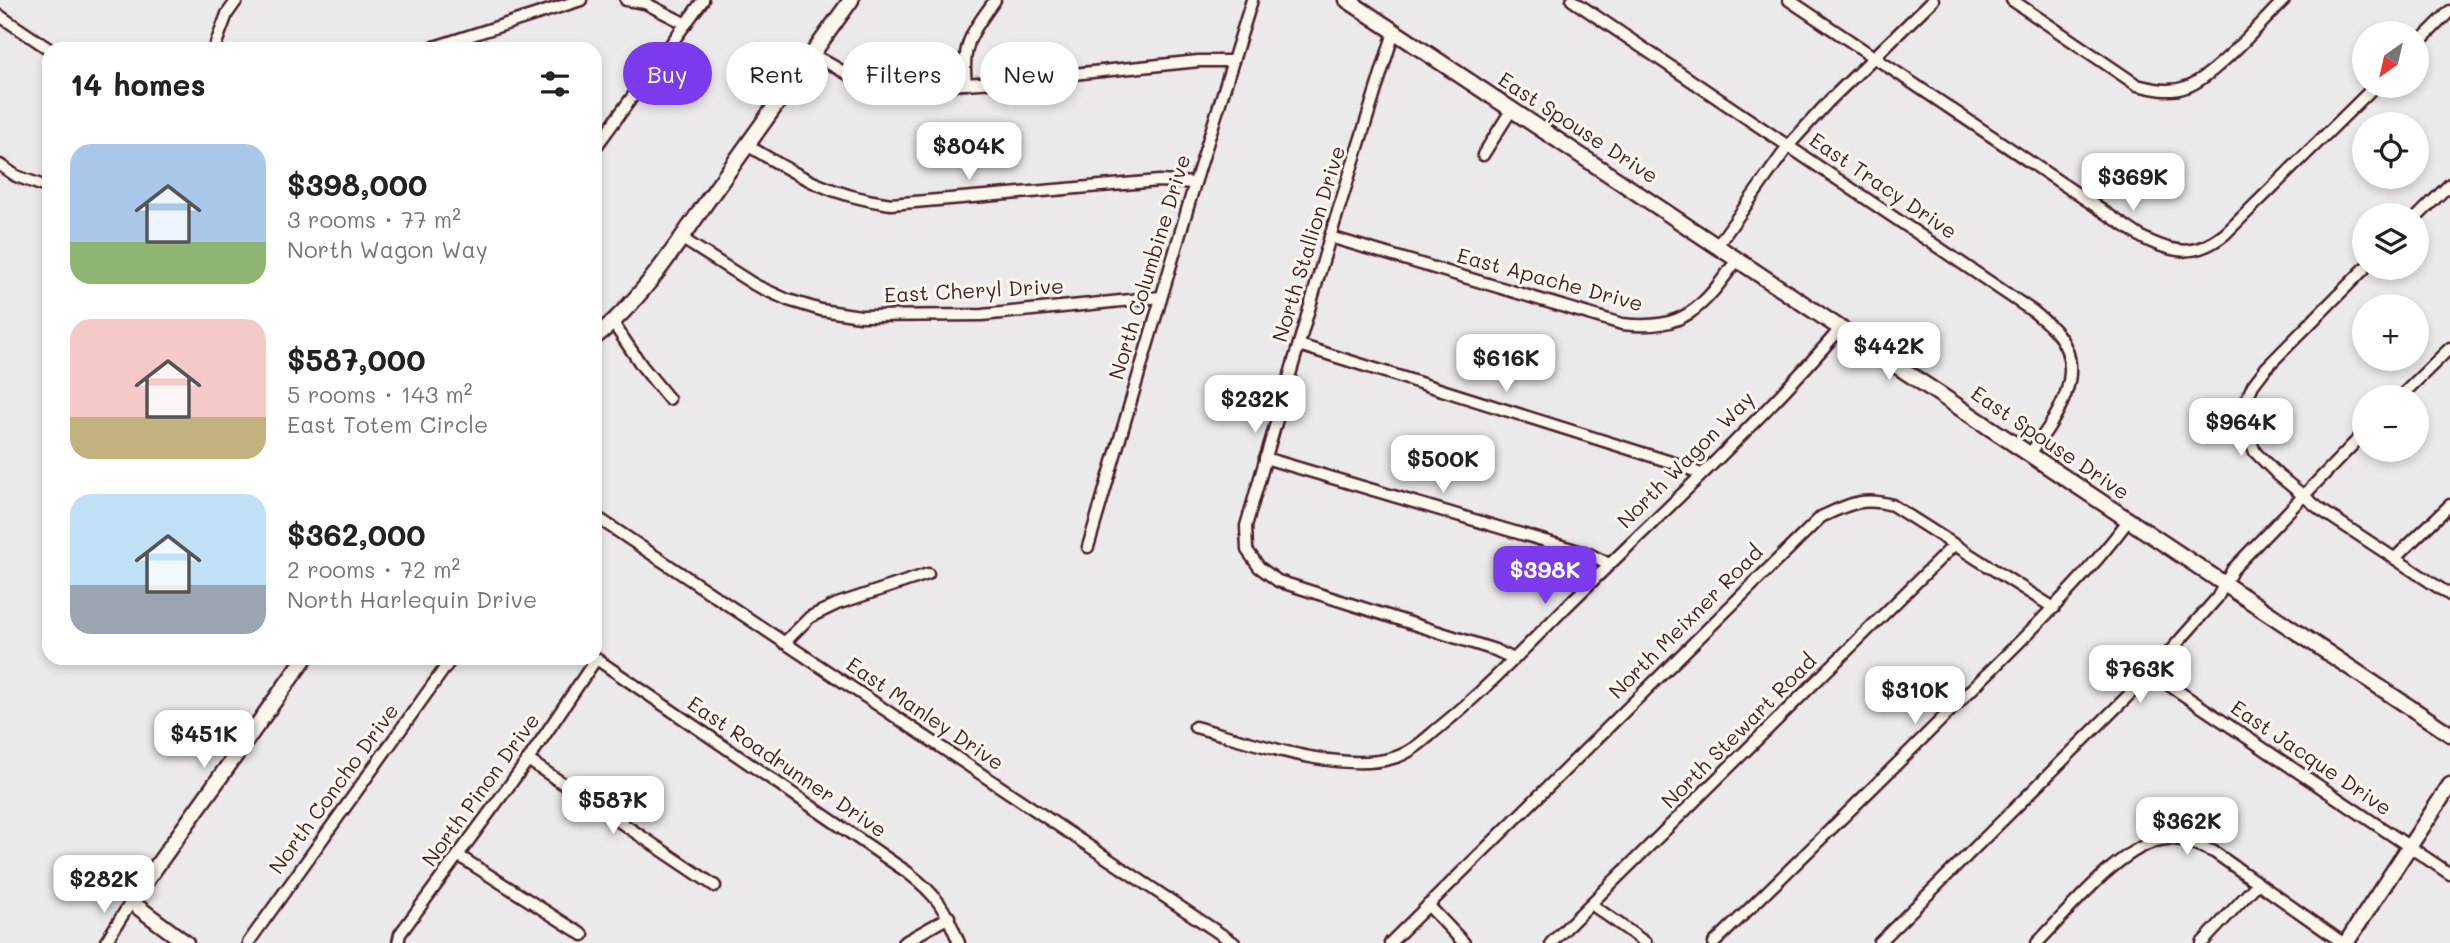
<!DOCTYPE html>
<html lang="en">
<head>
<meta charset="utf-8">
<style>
	body { margin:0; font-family:Mali,sans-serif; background:#f2f2f2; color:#222; height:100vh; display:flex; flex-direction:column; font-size:26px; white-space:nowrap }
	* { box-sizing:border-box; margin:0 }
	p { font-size:23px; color:#767676 }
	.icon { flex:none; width:38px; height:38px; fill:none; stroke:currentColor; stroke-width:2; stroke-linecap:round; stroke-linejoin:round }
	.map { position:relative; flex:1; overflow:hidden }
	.side { position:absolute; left:42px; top:42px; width:560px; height:623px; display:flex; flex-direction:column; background:#fff; border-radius:21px; box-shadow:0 4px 10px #0003 }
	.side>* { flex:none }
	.top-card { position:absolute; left:623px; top:42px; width:665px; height:63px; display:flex; gap:14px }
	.needle { width:46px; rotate:214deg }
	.controls { position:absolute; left:2352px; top:21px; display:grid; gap:14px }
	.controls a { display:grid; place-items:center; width:77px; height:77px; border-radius:50%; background:#fff; box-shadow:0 4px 10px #0003; font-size:35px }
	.price { position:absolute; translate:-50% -60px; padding:0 16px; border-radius:14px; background:#fff; color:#222; font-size:23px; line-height:46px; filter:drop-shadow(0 2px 4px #0008) }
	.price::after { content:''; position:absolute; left:50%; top:42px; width:21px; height:16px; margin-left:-10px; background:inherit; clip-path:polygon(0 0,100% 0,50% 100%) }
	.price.selected { background:#7c3aed; color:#fff }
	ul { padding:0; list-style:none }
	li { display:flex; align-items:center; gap:21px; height:175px; padding:0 28px }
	li span { display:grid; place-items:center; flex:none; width:196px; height:140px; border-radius:21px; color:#555 }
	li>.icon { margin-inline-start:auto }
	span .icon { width:84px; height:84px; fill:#fffc; stroke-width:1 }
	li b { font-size:30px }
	h2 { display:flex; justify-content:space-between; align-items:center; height:84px; padding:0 28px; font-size:30px }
	.chip { padding:0 24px; border-radius:32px; background:#fff; box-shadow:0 4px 10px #0003; font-size:24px; line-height:63px }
	.chip.selected { background:#7c3aed; color:#fff }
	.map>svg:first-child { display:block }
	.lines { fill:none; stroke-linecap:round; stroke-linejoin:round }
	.street-casing { stroke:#4a1f2b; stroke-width:15 }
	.secondary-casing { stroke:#4a1f2b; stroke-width:19 }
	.street { stroke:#fbf7ec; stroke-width:10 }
	.secondary { stroke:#fbf7ec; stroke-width:14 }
	.labels { text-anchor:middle; stroke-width:6; stroke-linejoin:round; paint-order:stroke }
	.street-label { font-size:21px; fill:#4a1f2b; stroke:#fbf7ec }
</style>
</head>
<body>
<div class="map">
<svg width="2450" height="943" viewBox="0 0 2450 943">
	<rect width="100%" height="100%" fill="#ece9ea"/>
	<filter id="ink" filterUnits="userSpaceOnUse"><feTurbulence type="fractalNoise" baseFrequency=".0143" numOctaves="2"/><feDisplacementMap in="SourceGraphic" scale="14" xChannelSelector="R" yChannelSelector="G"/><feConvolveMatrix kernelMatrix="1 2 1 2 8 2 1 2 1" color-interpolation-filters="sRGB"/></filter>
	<g filter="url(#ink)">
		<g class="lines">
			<defs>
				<g id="street">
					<path d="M626 0 645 3 686 24"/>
					<path d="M1572 0 2034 312C2041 318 2049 324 2055 331 2091 371 2055 420 2029 455"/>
					<path d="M1789 0 2143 238C2175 254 2196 257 2225 234L2375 86"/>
					<path d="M2012 0 2137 85C2153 89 2170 93 2186 87 2212 79 2262 22 2284 0"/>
					<path d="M0 16 49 49"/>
					<path d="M1394 32 1330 237 1246 526 1247 550 1259 567 1278 581 1495 650 1514 659"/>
					<path d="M2417 44 2450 11"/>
					<path d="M214 49 227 14 237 0"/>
					<path d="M428 49 581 0"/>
					<path d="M812 54 851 76 875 84 902 88 995 82 1199 61H1232"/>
					<path d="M966 84C961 43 973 31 995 0"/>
					<path d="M747 145C798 176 830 196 891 204L1159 181 1195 183"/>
					<path d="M595 148 703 0"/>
					<path d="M1483 155 1512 109"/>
					<path d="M0 165 16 176 49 188"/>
					<path d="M2417 217 2450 184"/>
					<path d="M1330 237 1622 324C1685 331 1702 308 1737 260"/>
					<path d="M681 238 755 285 788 300 821 310 860 316 982 315 1161 297"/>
					<path d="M1717 246 1789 145 1829 101 1933 0"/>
					<path d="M2365 268 2266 368 2253 385 2245 403V425L2255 452 2278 475 2321 510 2450 595"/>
					<path d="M613 323 642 366 669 399"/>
					<path d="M1299 345 1677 464 1701 474"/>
					<path d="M2400 397 2450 348"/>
					<path d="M1265 458 1589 554 1609 564"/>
					<path d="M595 516 1234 943"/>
					<path d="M1088 547 1195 183 1252 0"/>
					<path d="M2395 558 2450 505"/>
					<path d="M784 643 810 617 837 604 928 574"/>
					<path d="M595 658 907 872C937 895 945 908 959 943"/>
					<path d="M2151 673 2450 874"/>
					<path d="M1195 727C1249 741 1339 774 1393 758 1412 753 1426 738 1441 726 1485 690 1524 649 1564 609 1657 517 1755 428 1840 329"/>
					<path d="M528 760 715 886"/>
					<path d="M459 856 583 935"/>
					<path d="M1591 904 1646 943"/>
					<path d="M1428 905 1464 943"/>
					<path d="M105 943 131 902"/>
					<path d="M248 943 452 658"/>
					<path d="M398 943 400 934 528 760 596 659"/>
					<path d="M903 943 949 917"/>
					<path d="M1390 943 1821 517C1847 505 1862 496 1892 505L2054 608"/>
					<path d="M1551 943 1954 545"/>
					<path d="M1714 943C1799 861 1882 779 1965 696 2022 639 2080 585 2128 521"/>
					<path d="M1879 943 2151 673 2217 598 2233 569 2364 433"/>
					<path d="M2037 943C2068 912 2123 842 2167 839 2184 838 2199 846 2214 852L2343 943"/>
					<path d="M2202 943 2257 884"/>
				</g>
				<g id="secondary">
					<path d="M1347 0 2450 734"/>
					<path d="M595 337C640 303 678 243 710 197 757 131 804 65 851 0"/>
					<path d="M186 943 131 902 305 658"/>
					<path d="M2346 943 2450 785"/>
				</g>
			</defs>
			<use href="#street" class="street-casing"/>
			<use href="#secondary" class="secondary-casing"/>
			<use href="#street" class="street"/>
			<use href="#secondary" class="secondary"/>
		</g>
	</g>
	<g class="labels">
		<g class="street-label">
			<text transform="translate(1578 128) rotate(33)" y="7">East Spouse Drive</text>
			<text transform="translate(1883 186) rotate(34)" y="7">East Tracy Drive</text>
			<text transform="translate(1309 244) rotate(-73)" y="7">North Stallion Drive</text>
			<text transform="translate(1150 267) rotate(-73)" y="7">North Columbine Drive</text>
			<text transform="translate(1550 280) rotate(15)" y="7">East Apache Drive</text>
			<text transform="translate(974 291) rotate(-3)" y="7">East Cheryl Drive</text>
			<text transform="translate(2050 443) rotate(34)" y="7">East Spouse Drive</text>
			<text transform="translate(1686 460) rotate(-45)" y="7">North Wagon Way</text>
			<text transform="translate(1686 622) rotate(-45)" y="7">North Meixner Road</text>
			<text transform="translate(925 714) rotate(34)" y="7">East Manley Drive</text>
			<text transform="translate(1739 731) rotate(-45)" y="7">North Stewart Road</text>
			<text transform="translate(2311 758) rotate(34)" y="7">East Jacque Drive</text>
			<text transform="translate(787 767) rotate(34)" y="7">East Roadrunner Drive</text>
			<text transform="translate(334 789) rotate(-54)" y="7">North Concho Drive</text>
			<text transform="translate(481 790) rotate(-54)" y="7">North Pinon Drive</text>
		</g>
	</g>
</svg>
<div class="controls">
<a><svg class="needle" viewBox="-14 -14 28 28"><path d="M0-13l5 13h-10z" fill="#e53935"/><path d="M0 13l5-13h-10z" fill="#767676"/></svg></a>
<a><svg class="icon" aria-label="locate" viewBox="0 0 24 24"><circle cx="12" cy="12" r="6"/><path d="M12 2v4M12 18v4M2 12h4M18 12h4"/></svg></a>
<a><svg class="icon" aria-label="layers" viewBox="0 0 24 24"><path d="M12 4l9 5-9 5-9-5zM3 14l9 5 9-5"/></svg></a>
<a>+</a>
<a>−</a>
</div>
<b class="price" style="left:969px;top:182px">$804K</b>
<b class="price" style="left:2133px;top:213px">$369K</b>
<b class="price" style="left:1889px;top:382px">$442K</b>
<b class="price" style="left:1506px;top:394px">$616K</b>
<b class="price" style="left:1255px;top:435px">$232K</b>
<b class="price" style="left:2241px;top:458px">$964K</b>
<b class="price" style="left:1443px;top:495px">$500K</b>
<b class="price selected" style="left:1545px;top:606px">$398K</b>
<b class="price" style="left:2140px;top:705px">$763K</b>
<b class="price" style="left:1915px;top:726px">$310K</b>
<b class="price" style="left:204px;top:770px">$451K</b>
<b class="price" style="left:613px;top:836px">$587K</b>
<b class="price" style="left:2187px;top:857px">$362K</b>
<b class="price" style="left:104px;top:915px">$282K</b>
<div class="top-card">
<a class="chip selected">Buy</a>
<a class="chip">Rent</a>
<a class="chip">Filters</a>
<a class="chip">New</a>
</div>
<section class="side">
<h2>14 homes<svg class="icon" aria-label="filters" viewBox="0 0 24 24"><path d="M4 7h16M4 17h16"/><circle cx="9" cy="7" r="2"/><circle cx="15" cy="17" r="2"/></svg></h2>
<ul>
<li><span style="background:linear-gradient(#a9c7e8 70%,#8fb573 0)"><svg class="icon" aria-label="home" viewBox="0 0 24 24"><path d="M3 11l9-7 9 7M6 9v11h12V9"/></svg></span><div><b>$398,000</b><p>3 rooms · 77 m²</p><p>North Wagon Way</p></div></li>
<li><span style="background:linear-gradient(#f6c9c9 70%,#c2b280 0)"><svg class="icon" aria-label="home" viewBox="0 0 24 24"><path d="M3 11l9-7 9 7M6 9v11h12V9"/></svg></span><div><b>$587,000</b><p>5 rooms · 143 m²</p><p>East Totem Circle</p></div></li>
<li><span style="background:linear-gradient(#bfe0f5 65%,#9aa5b1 0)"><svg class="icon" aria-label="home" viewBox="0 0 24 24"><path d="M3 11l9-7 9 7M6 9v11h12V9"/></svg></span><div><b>$362,000</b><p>2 rooms · 72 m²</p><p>North Harlequin Drive</p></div></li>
</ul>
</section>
</div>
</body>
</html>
